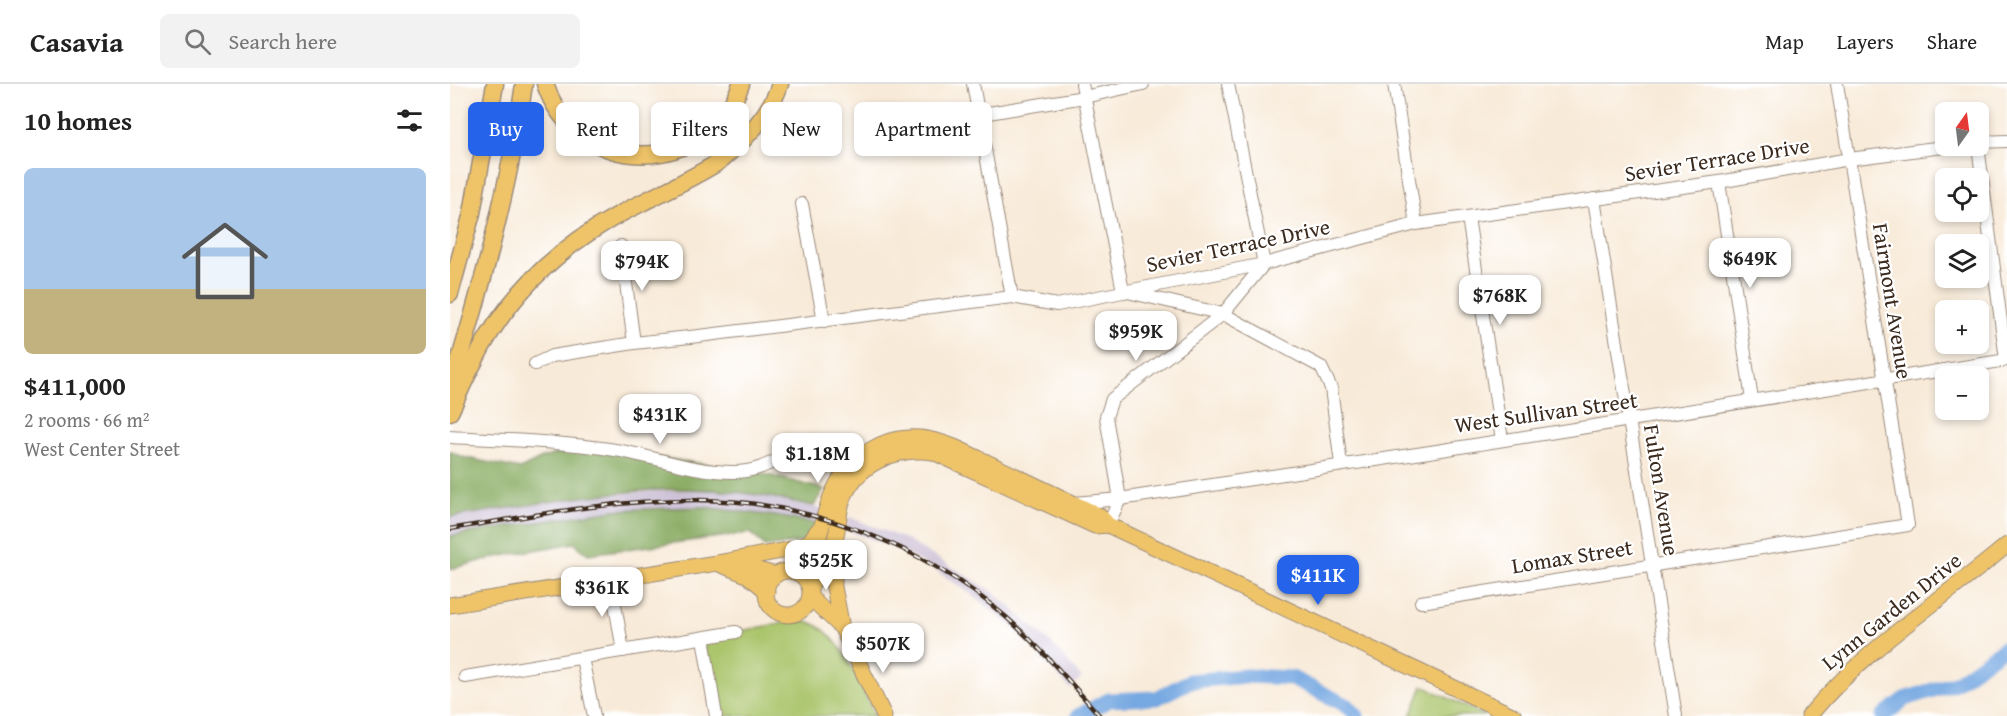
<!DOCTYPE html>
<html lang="en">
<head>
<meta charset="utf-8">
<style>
	body { margin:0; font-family:"Gentium Book Plus",serif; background:#f2f2f2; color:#222; height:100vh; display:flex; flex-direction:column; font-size:22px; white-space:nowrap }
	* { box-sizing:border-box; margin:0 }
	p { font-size:20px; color:#767676 }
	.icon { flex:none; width:33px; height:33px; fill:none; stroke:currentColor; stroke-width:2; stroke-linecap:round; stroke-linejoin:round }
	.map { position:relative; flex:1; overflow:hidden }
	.side { display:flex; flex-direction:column; background:#fff; width:450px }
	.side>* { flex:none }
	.hud { position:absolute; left:18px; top:18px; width:570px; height:54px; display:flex; gap:12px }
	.needle { width:39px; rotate:14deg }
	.fabs { position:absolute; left:1485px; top:18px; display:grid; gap:12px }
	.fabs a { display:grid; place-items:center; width:54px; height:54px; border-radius:9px; background:#fff; box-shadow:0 3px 9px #0003; font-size:30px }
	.price { position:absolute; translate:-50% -51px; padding:0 14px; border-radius:12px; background:#fff; color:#222; font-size:20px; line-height:39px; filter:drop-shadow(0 2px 3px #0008) }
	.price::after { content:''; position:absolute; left:50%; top:36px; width:18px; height:14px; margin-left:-9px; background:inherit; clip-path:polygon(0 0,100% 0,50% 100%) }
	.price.active { background:#2563eb; color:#fff }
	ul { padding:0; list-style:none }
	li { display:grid; align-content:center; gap:12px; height:318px; padding:0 24px }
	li+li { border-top:2px solid #e0e0e0 }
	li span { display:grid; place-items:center; height:186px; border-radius:9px; color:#555 }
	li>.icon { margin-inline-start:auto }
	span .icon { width:108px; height:108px; fill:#fffc; stroke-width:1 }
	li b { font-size:26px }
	h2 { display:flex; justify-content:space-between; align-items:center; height:72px; padding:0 24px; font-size:26px }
	.tag { padding:0 21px; border-radius:9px; background:#fff; box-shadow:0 3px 9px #0003; font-size:21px; line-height:54px }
	.tag.active { background:#2563eb; color:#fff }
	header { display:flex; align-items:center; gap:36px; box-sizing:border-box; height:84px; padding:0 30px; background:#fff; border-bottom:2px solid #e0e0e0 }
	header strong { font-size:28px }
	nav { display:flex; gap:33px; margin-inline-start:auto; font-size:21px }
	.search { width:420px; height:54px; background:#f2f2f2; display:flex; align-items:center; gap:15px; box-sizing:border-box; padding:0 21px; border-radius:9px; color:#767676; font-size:22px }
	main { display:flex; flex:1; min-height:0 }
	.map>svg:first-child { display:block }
	.industrial { fill:#cbbfd5 }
	.green { fill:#aac56c; stroke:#727845; stroke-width:1.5 }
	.forest { fill:#87aa60; stroke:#616a3f; stroke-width:1.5 }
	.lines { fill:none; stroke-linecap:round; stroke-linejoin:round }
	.river { stroke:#76a8e1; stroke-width:15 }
	.minor-casing { stroke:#9a8a7b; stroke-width:14 }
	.major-casing { stroke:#9a8a7b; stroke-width:17 }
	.highway-casing { stroke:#9a8a7b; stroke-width:19 }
	.minor { stroke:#fff; stroke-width:12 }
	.major { stroke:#efc469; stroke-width:15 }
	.highway { stroke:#efc469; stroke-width:16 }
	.rail-casing { stroke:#3b2a1e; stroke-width:4.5 }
	.rail { stroke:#fff; stroke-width:2; stroke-dasharray:7; stroke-linecap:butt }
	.labels { text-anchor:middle; stroke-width:4.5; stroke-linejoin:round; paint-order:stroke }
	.street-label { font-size:22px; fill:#3b2a1e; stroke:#fff }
</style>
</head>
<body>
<header>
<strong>Casavia</strong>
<div class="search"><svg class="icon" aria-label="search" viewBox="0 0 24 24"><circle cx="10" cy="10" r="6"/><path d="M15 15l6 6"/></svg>Search here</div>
<nav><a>Map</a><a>Layers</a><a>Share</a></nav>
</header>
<main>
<section class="side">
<h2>10 homes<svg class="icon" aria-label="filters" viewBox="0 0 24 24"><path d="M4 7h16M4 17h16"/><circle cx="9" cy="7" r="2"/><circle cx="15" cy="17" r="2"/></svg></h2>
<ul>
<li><span style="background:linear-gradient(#a9c7e8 65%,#c2b280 0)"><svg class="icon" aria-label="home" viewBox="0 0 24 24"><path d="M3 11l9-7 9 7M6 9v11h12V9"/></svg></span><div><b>$411,000</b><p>2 rooms · 66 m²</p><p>West Center Street</p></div></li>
</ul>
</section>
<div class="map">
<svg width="1557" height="632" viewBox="0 0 1557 632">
	<rect width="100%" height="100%" fill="#fff"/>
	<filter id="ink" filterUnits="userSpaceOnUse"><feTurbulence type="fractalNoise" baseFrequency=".0167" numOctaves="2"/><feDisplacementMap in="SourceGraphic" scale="12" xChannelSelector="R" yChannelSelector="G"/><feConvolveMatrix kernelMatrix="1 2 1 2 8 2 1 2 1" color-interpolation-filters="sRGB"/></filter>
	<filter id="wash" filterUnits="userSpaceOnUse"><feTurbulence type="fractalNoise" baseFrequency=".008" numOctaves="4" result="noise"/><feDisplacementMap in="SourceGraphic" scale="24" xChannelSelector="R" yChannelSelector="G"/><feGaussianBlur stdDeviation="1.35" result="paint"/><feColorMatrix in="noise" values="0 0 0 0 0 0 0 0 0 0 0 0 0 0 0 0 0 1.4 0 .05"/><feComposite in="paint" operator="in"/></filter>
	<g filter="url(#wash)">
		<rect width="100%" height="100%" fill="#f8ead8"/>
		<g class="industrial">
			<path d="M263 406 318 412 376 426 370 440 325 432 253 423 164 426 0 452V433L148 411 210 407Z"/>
			<path d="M399 433 455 455 544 508 602 560 632 594 620 605 561 542 521 510 482 484 439 461 395 446Z"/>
		</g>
		<g class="green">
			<path d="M338 538C344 538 352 536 358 538 391 546 411 604 425 632H266L253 554Z"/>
			<path d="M973 602 1036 632H961Z"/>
		</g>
		<g class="forest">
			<path d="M131 362 302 387 374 405 364 422C331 415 298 408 264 406 176 401 87 421 0 433V367L12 373 70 385 92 374Z"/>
			<path d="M253 423 325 432 370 440 360 457 315 463 301 449 138 470 124 459 46 473 0 485V452L164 426Z"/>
		</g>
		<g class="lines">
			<g class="river">
				<path d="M628 632 659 616 707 614 740 597 796 592 842 594 898 622 907 632"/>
				<path d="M1433 632 1455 615 1505 599 1557 562"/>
			</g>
		</g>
	</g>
	<g filter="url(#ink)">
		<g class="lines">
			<defs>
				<g id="minor">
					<path d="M523 0 562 213"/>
					<path d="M632 0 673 207 773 230 871 283 881 304 891 380"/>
					<path d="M944 0 966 140"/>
					<path d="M527 31 634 13 693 0"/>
					<path d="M1528 58 1557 57"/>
					<path d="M1528 62 1556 276"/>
					<path d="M1269 98 1302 316"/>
					<path d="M1144 115 1226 632"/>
					<path d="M352 120 374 237"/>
					<path d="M1018 133 1052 356"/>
					<path d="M171 162 184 259"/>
					<path d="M85 280 102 272 184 259 249 252 562 213 607 221 814 180 966 140 1269 98 1399 75 1501 62"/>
					<path d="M0 353C52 356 107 357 159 365 201 371 241 388 284 388 337 388 351 335 409 384"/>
					<path d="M670 415 656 333 662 315 773 230 814 180 778 0"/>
					<path d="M624 419 670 415C966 371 1262 324 1557 276"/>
					<path d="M658 441 670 415"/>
					<path d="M161 497 173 567"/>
					<path d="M971 518 1458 441 1387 0"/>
					<path d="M253 554 266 632"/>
					<path d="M132 574 144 632"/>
					<path d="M15 593 286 548"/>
				</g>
				<g id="major">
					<path d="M384 461V503L392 544"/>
					<path d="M267 479 297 491 317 507"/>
					<path d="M286 480 326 491"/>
					<circle cx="338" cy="509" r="22"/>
					<path d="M344 488C353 479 363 471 367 459 373 441 375 423 384 406 399 374 433 351 469 354 483 355 496 360 509 365L650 432 658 441 1064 632"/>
					<path d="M360 505C366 487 379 472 385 455 389 443 388 430 392 418 405 380 445 363 483 368L645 442 658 441"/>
					<path d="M360 513 392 544 434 632"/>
					<path d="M0 521 267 479 348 464 360 457 367 447"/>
					<path d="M1359 632C1414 565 1491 517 1557 461"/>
				</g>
				<g id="highway">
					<path d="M95 0C127 94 258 94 291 0"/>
					<path d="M0 210 22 129 45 0"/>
					<path d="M0 308C31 206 59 105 74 0"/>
					<path d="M0 328C8 312 15 294 24 278 56 214 107 164 170 130 202 113 236 98 267 79 292 59 320 32 330 0"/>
				</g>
			</defs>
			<use href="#minor" class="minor-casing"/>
			<use href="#major" class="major-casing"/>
			<use href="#highway" class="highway-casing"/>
			<use href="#minor" class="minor"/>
			<use href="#major" class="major"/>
			<use href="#highway" class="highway"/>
			<defs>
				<path id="rail" d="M0 445C81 432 161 416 243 416 355 415 472 460 556 533 590 563 620 598 650 632"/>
			</defs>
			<use href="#rail" class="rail-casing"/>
			<use href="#rail" class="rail"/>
		</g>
	</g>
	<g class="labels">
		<g class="street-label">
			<text transform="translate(1267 75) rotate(-9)" y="8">Sevier Terrace Drive</text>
			<text transform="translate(788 161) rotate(-12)" y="8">Sevier Terrace Drive</text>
			<text transform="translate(1443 217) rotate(81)" y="8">Fairmont Avenue</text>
			<text transform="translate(1096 328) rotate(-8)" y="8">West Sullivan Street</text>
			<text transform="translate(1212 406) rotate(81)" y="8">Fulton Avenue</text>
			<text transform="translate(1122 472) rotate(-9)" y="8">Lomax Street</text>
			<text transform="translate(1441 527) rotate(-39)" y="8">Lynn Garden Drive</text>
		</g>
	</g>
</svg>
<div class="fabs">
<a><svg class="needle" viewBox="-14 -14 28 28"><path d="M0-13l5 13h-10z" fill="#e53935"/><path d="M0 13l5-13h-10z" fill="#767676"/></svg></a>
<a><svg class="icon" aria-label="locate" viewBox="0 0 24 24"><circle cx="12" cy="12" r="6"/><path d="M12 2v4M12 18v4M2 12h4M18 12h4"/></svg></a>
<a><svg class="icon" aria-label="layers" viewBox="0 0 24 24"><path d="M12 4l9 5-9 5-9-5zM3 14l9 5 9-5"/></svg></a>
<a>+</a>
<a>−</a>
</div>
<b class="price" style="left:1300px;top:205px">$649K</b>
<b class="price" style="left:192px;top:208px">$794K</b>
<b class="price" style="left:1050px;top:242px">$768K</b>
<b class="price" style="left:686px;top:278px">$959K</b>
<b class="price" style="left:210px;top:361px">$431K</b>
<b class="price" style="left:368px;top:400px">$1.18M</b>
<b class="price" style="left:376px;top:507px">$525K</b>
<b class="price active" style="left:868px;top:522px">$411K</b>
<b class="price" style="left:152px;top:534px">$361K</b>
<b class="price" style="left:433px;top:590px">$507K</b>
<div class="hud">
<a class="tag active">Buy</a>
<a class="tag">Rent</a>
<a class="tag">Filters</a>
<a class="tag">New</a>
<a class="tag">Apartment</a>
</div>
</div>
</main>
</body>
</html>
